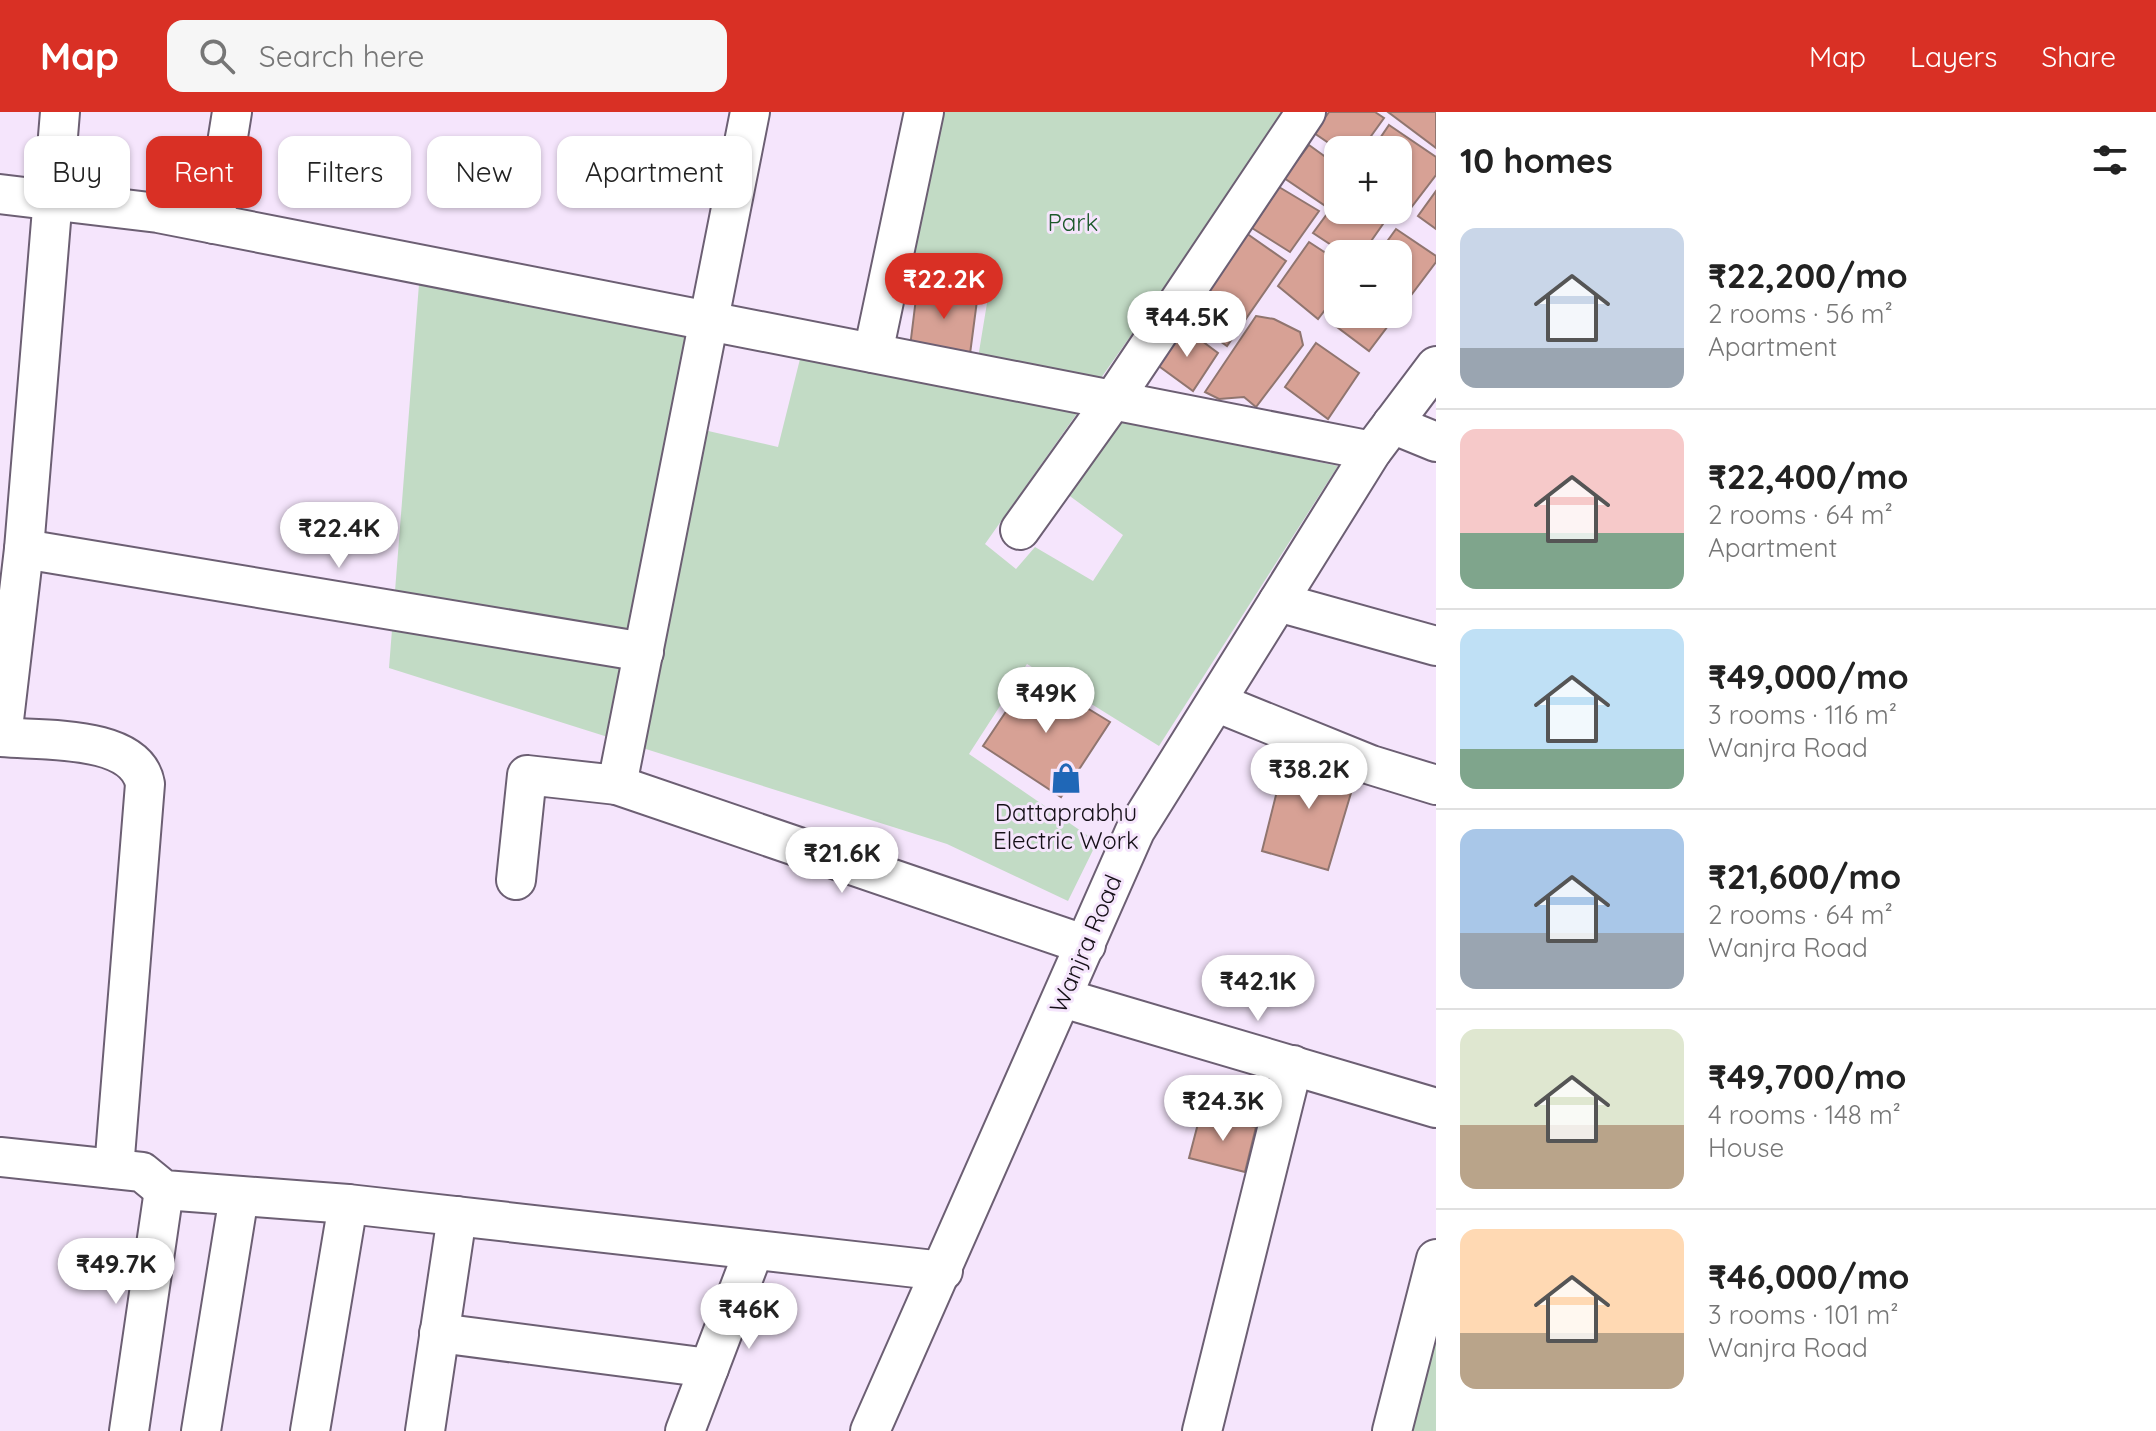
<!DOCTYPE html>
<html lang="en">
<head>
<meta charset="utf-8">
<style>
	body { margin:0; font-family:Quicksand,sans-serif; background:#f6f6f6; color:#222; height:100vh; display:flex; flex-direction:column; font-size:30px; white-space:nowrap }
	* { box-sizing:border-box; margin:0 }
	p { font-size:26px; color:#767676 }
	.icon { flex:none; width:44px; height:44px; fill:none; stroke:currentColor; stroke-width:2; stroke-linecap:round; stroke-linejoin:round }
	.map { position:relative; flex:1; overflow:hidden }
	.sheet { display:flex; flex-direction:column; background:#fff; width:720px }
	.sheet>* { flex:none }
	.banner { position:absolute; left:24px; top:24px; width:760px; height:72px; display:flex; gap:16px }
	.tools { position:absolute; left:1324px; top:24px; display:grid; gap:16px }
	.tools a { display:grid; place-items:center; width:88px; height:88px; border-radius:16px; background:#fff; box-shadow:0 2px 6px #0004; font-size:40px }
	.price { position:absolute; translate:-50% -68px; padding:0 18px; border-radius:28px; background:#fff; color:#222; font-size:26px; line-height:52px; filter:drop-shadow(0 2px 4px #0008) }
	.price::after { content:''; position:absolute; left:50%; top:48px; width:24px; height:18px; margin-left:-12px; background:inherit; clip-path:polygon(0 0,100% 0,50% 100%) }
	.price.selected { background:#d93025; color:#fff }
	ul { padding:0; list-style:none }
	li { display:flex; align-items:center; gap:24px; height:200px; padding:0 24px }
	li+li { border-top:2px solid #e0e0e0 }
	li span { display:grid; place-items:center; flex:none; width:224px; height:160px; border-radius:16px; color:#555 }
	li>.icon { margin-inline-start:auto }
	span .icon { width:96px; height:96px; fill:#fffc; stroke-width:1 }
	li b { font-size:34px }
	h2 { display:flex; justify-content:space-between; align-items:center; height:96px; padding:0 24px; font-size:34px }
	.pill { padding:0 28px; border-radius:16px; background:#fff; box-shadow:0 2px 6px #0004; font-size:28px; line-height:72px }
	.pill.selected { background:#d93025; color:#fff }
	header { display:flex; align-items:center; gap:48px; box-sizing:border-box; height:112px; padding:0 40px; background:#d93025; color:#fff }
	header strong { font-size:38px }
	nav { display:flex; gap:44px; margin-inline-start:auto; font-size:28px }
	.search { width:560px; height:72px; background:#f6f6f6; display:flex; align-items:center; gap:20px; box-sizing:border-box; padding:0 28px; border-radius:16px; color:#767676; font-size:30px }
	main { display:flex; flex:1; min-height:0 }
	.map>svg:first-child { display:block }
	.green { fill:#c2dbc5 }
	.building { fill:#d7a195; stroke:#90756f; stroke-width:2 }
	.lines { fill:none; stroke-linecap:round; stroke-linejoin:round }
	.minor-casing { stroke:#6c5f73; stroke-width:42 }
	.minor { stroke:#fff; stroke-width:38 }
	.labels { text-anchor:middle; stroke-width:6; stroke-linejoin:round; paint-order:stroke }
	.park-label { font-size:24px; fill:#1c592b; stroke:#f5e5fc }
	.poi-label { font-size:24px; fill:#151017; stroke:#f5e5fc }
	.street-label { font-size:24px; fill:#151017; stroke:#f5e5fc }
</style>
</head>
<body>
<header>
<strong>Map</strong>
<div class="search"><svg class="icon" aria-label="search" viewBox="0 0 24 24"><circle cx="10" cy="10" r="6"/><path d="M15 15l6 6"/></svg>Search here</div>
<nav><a>Map</a><a>Layers</a><a>Share</a></nav>
</header>
<main>
<div class="map">
<svg width="1436" height="1319" viewBox="0 0 1436 1319">
	<rect width="100%" height="100%" fill="#f5e5fc"/>
	<g class="green">
		<path d="M937 0H1289L1096 273 977 252 988 185 903 162Z"/>
		<path d="M419 172 698 223 682 313 778 335 800 247 1078 300 985 432 1016 457 1035 435 1093 469 1123 423 1067 382 1115 307 1338 354 1159 634 1027 552 969 642 1097 730 1068 789 947 732 389 556Z"/>
		<path d="M1436 1186V1319H1401Z"/>
	</g>
	<g class="building">
		<path d="M1329 0H1375L1384 6 1361 38H1339L1314 21Z"/>
		<path d="M1388 0H1436V36Z"/>
		<path d="M1389 13 1436 45V63L1410 97 1398 87V38H1372Z"/>
		<path d="M1309 33 1338 54V73L1324 93 1284 66Z"/>
		<path d="M1279 75 1319 99 1290 140 1252 116Z"/>
		<path d="M1436 79V117L1418 104Z"/>
		<path d="M1338 87V98H1363L1383 112 1362 142H1345L1313 121Z"/>
		<path d="M1396 117 1436 144V150L1409 186 1398 180V142H1378Z"/>
		<path d="M1246 121 1286 149 1227 234 1188 206Z"/>
		<path d="M1309 130 1338 149V181L1318 207 1278 174Z"/>
		<path d="M917 178 978 181 970 242 910 235Z"/>
		<path d="M1338 197V202H1397L1369 239 1329 209Z"/>
		<path d="M1256 204 1274 207 1300 220 1303 233 1256 295 1244 285 1219 287 1205 280Z"/>
		<path d="M1182 214 1218 241 1193 279 1156 252Z"/>
		<path d="M1316 231 1359 261 1328 307 1285 275Z"/>
		<path d="M1031 562 1110 610 1061 685 983 634Z"/>
		<path d="M1287 639 1357 661 1328 758 1262 739Z"/>
		<path d="M1200 1004 1256 1015 1245 1060 1189 1046Z"/>
	</g>
	<g class="lines">
		<defs>
			<g id="minor">
				<path d="M0 82 158 101 1372 339"/>
				<path d="M214 112 232 0"/>
				<path d="M873 241 924 0"/>
				<path d="M1392 312 1436 330"/>
				<path d="M1020 418 1113 288 1306 0"/>
				<path d="M24 437 644 540"/>
				<path d="M1278 490 1436 534"/>
				<path d="M1218 591 1371 653 1436 673"/>
				<path d="M0 625C41 629 136 622 145 672L114 1057"/>
				<path d="M2 625 24 437 60 0"/>
				<path d="M617 673 1086 833"/>
				<path d="M516 768 527 663 617 673 750 0"/>
				<path d="M1063 886 1436 996"/>
				<path d="M0 1045 142 1060 164 1078 348 1092 943 1159"/>
				<path d="M439 1221 709 1256"/>
				<path d="M129 1319 164 1078"/>
				<path d="M201 1319 239 1084"/>
				<path d="M310 1319 348 1092"/>
				<path d="M425 1319 457 1104"/>
				<path d="M685 1319 754 1138"/>
				<path d="M870 1319 1135 719 1372 339 1436 254"/>
				<path d="M1202 1319 1293 953"/>
				<path d="M1392 1319 1436 1147"/>
			</g>
		</defs>
		<use href="#minor" class="minor-casing"/>
		<use href="#minor" class="minor"/>
	</g>
	<defs>
		<symbol id="shop-bare" viewBox="-9 -9 18 18"><path d="M-5-2.5h2.3a2.7 3.5 0 0 1 5.4 0H5L5.5 6h-11ZM-1.5-2.5h3a1.5 2.3 0 0 0-3 0Z" fill="#1f67b7" stroke="#f5e5fc" stroke-width="2.5" paint-order="stroke"/></symbol>
	</defs>
	<g fill-rule="evenodd">
		<use href="#shop-bare" x="1044" y="644" width="44" height="44"/>
	</g>
	<g class="labels">
		<g class="park-label">
			<text x="1073" y="119">Park</text>
		</g>
		<g class="poi-label">
			<text x="1066" y="709">Dattaprabhu<tspan x="1066" dy="28">Electric Work</tspan></text>
		</g>
		<g class="street-label">
			<text transform="translate(1086 832) rotate(-67)" y="8">Wanjra Road</text>
		</g>
	</g>
</svg>
<div class="tools">
<a>+</a>
<a>−</a>
</div>
<b class="price selected" style="left:944px;top:209px">₹22.2K</b>
<b class="price" style="left:1187px;top:247px">₹44.5K</b>
<b class="price" style="left:339px;top:458px">₹22.4K</b>
<b class="price" style="left:1046px;top:623px">₹49K</b>
<b class="price" style="left:1309px;top:699px">₹38.2K</b>
<b class="price" style="left:842px;top:783px">₹21.6K</b>
<b class="price" style="left:1258px;top:911px">₹42.1K</b>
<b class="price" style="left:1223px;top:1031px">₹24.3K</b>
<b class="price" style="left:116px;top:1194px">₹49.7K</b>
<b class="price" style="left:749px;top:1239px">₹46K</b>
<div class="banner">
<a class="pill">Buy</a>
<a class="pill selected">Rent</a>
<a class="pill">Filters</a>
<a class="pill">New</a>
<a class="pill">Apartment</a>
</div>
</div>
<section class="sheet">
<h2>10 homes<svg class="icon" aria-label="filters" viewBox="0 0 24 24"><path d="M4 7h16M4 17h16"/><circle cx="9" cy="7" r="2"/><circle cx="15" cy="17" r="2"/></svg></h2>
<ul>
<li><span style="background:linear-gradient(#c9d6e8 75%,#9aa5b1 0)"><svg class="icon" aria-label="home" viewBox="0 0 24 24"><path d="M3 11l9-7 9 7M6 9v11h12V9"/></svg></span><div><b>₹22,200/mo</b><p>2 rooms · 56 m²</p><p>Apartment</p></div></li>
<li><span style="background:linear-gradient(#f6c9c9 65%,#7fa58c 0)"><svg class="icon" aria-label="home" viewBox="0 0 24 24"><path d="M3 11l9-7 9 7M6 9v11h12V9"/></svg></span><div><b>₹22,400/mo</b><p>2 rooms · 64 m²</p><p>Apartment</p></div></li>
<li><span style="background:linear-gradient(#bfe0f5 75%,#7fa58c 0)"><svg class="icon" aria-label="home" viewBox="0 0 24 24"><path d="M3 11l9-7 9 7M6 9v11h12V9"/></svg></span><div><b>₹49,000/mo</b><p>3 rooms · 116 m²</p><p>Wanjra Road</p></div></li>
<li><span style="background:linear-gradient(#a9c7e8 65%,#9aa5b1 0)"><svg class="icon" aria-label="home" viewBox="0 0 24 24"><path d="M3 11l9-7 9 7M6 9v11h12V9"/></svg></span><div><b>₹21,600/mo</b><p>2 rooms · 64 m²</p><p>Wanjra Road</p></div></li>
<li><span style="background:linear-gradient(#dfe7d0 60%,#b9a48a 0)"><svg class="icon" aria-label="home" viewBox="0 0 24 24"><path d="M3 11l9-7 9 7M6 9v11h12V9"/></svg></span><div><b>₹49,700/mo</b><p>4 rooms · 148 m²</p><p>House</p></div></li>
<li><span style="background:linear-gradient(#ffd9b3 65%,#b9a48a 0)"><svg class="icon" aria-label="home" viewBox="0 0 24 24"><path d="M3 11l9-7 9 7M6 9v11h12V9"/></svg></span><div><b>₹46,000/mo</b><p>3 rooms · 101 m²</p><p>Wanjra Road</p></div></li>
</ul>
</section>
</main>
</body>
</html>
